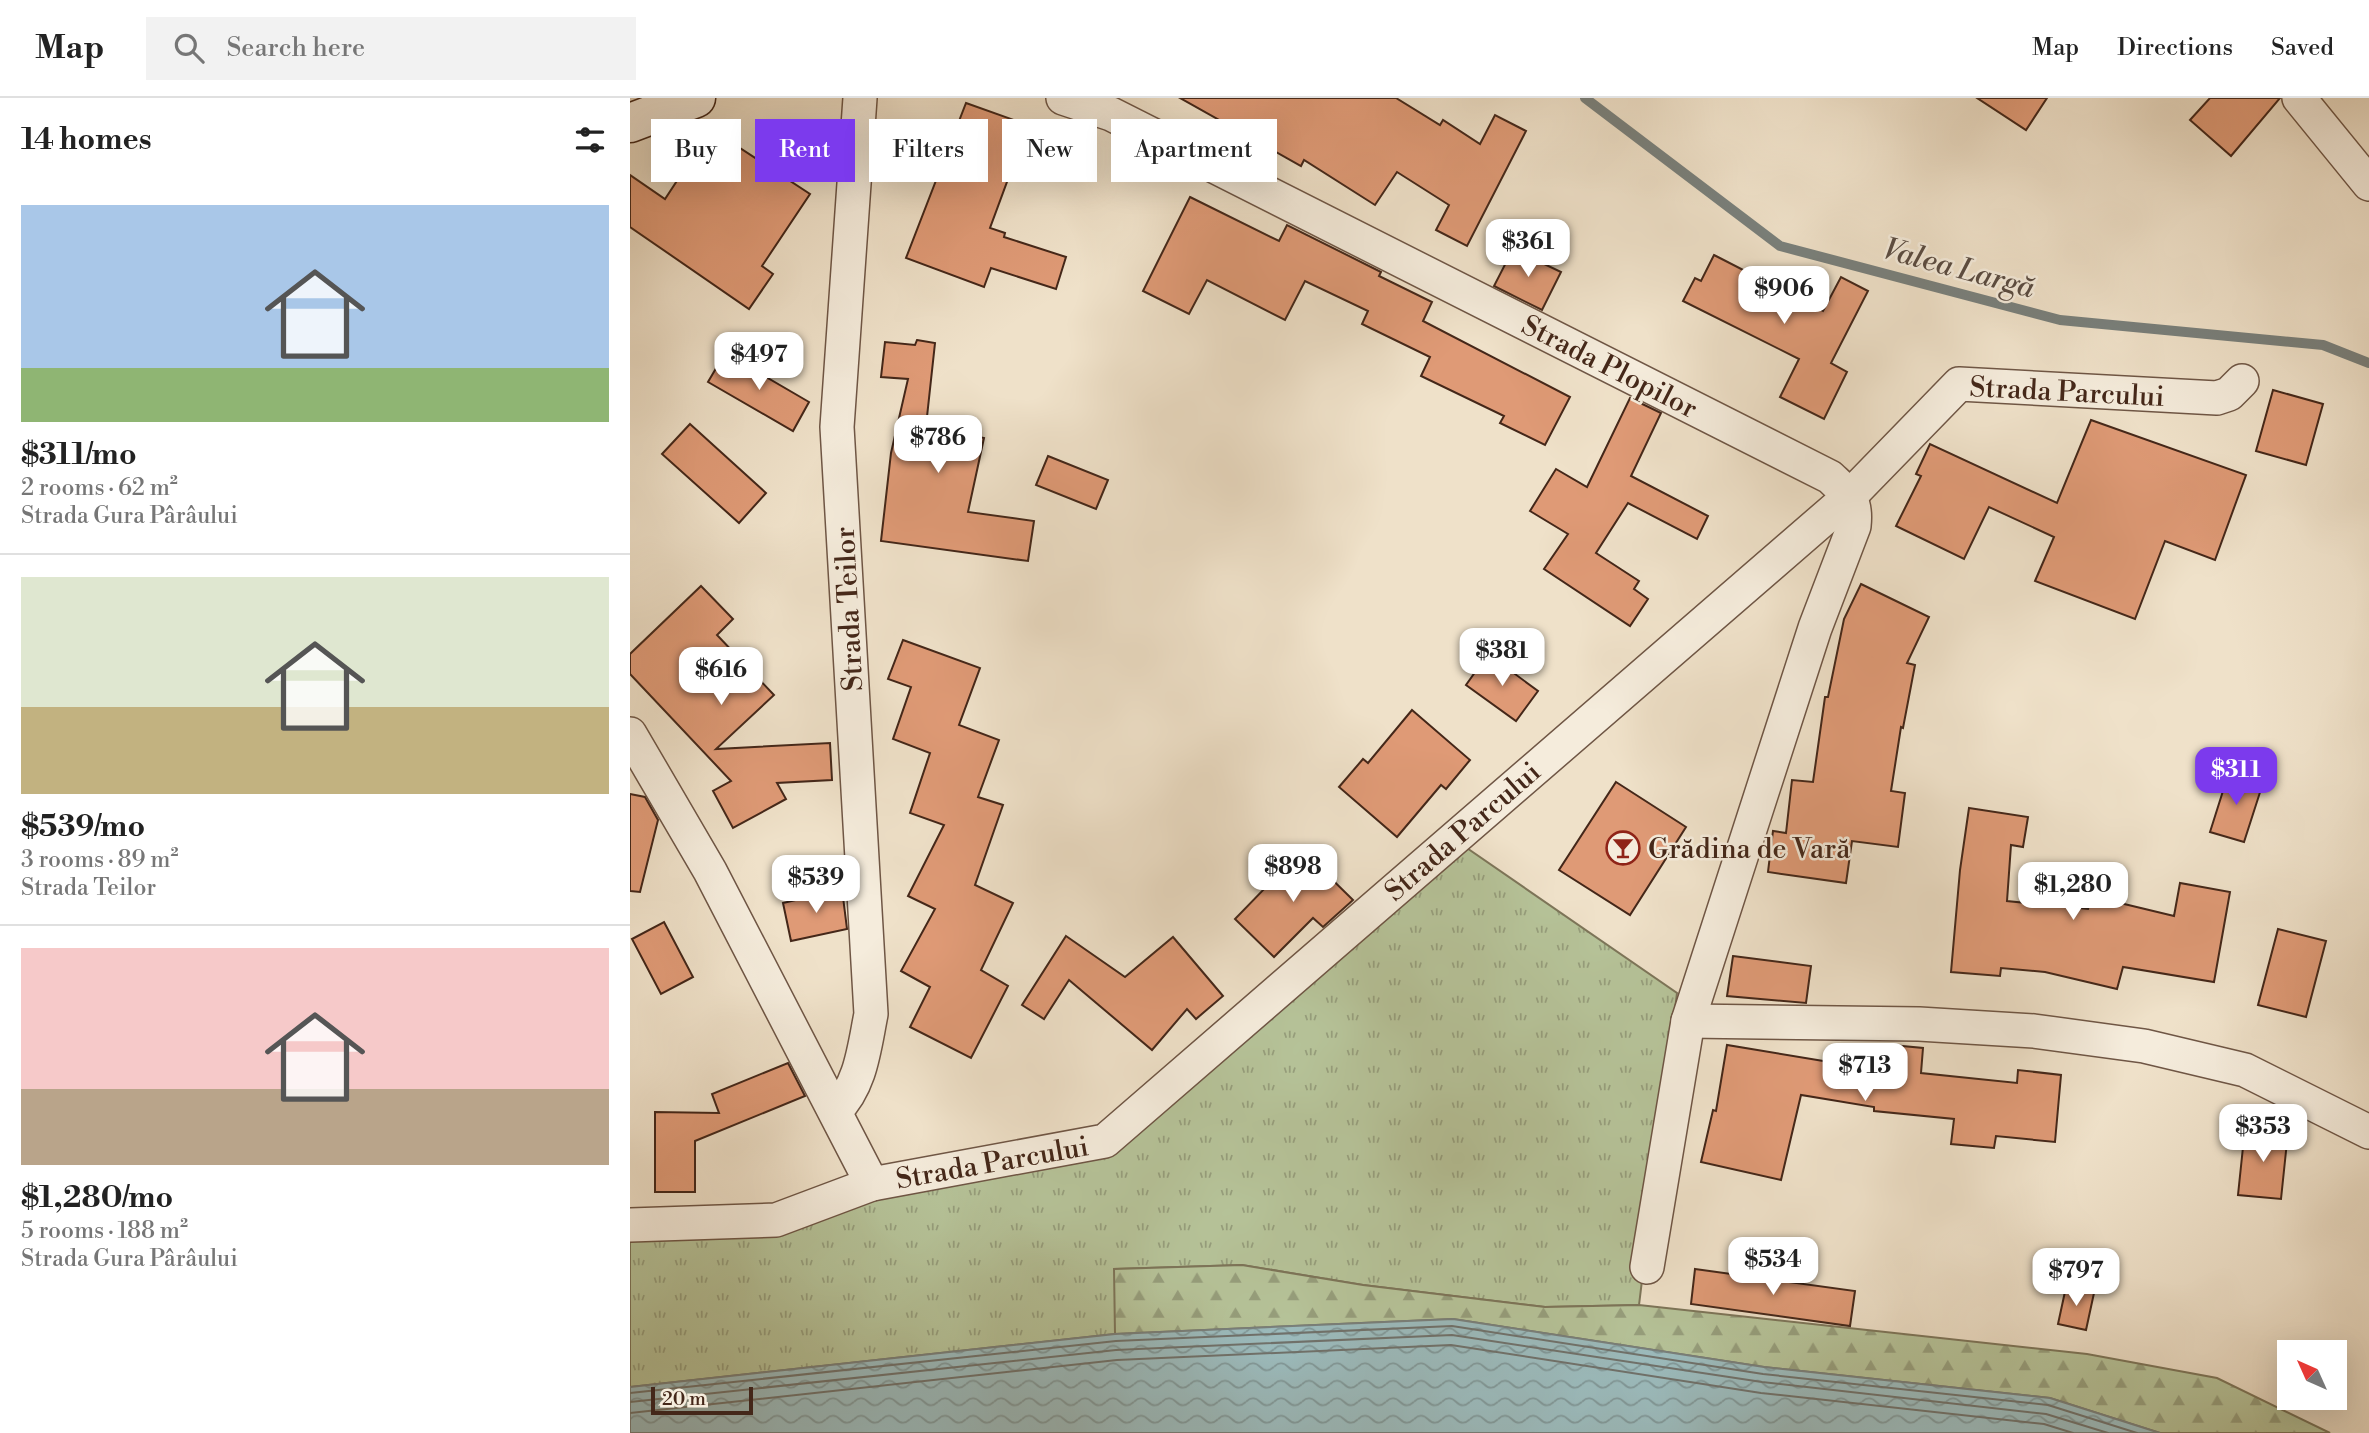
<!DOCTYPE html>
<html lang="en">
<head>
<meta charset="utf-8">
<style>
	body { margin:0; font-family:"Libre Bodoni",serif; background:#f2f2f2; color:#222; height:100vh; display:flex; flex-direction:column; font-size:26px; white-space:nowrap }
	* { box-sizing:border-box; margin:0 }
	p { font-size:23px; color:#767676 }
	.icon { flex:none; width:38px; height:38px; fill:none; stroke:currentColor; stroke-width:2; stroke-linecap:round; stroke-linejoin:round }
	.map { position:relative; flex:1; overflow:hidden }
	.details { display:flex; flex-direction:column; background:#fff; width:630px }
	.details>* { flex:none }
	.guide { position:absolute; left:21px; top:21px; width:665px; height:63px; display:flex; gap:14px }
	.needle { width:46px; rotate:315deg }
	.fabs { position:absolute; left:1647px; top:1242px; display:grid; gap:14px }
	.fabs a { display:grid; place-items:center; width:70px; height:70px; border-radius:0px; background:#fff; box-shadow:0 7px 28px #0002; font-size:35px }
	.scale { position:absolute; left:21px; bottom:18px; width:102px; box-sizing:border-box; padding-left:7px; border:4px solid #442719; border-top:0; font-size:19px; line-height:24px; white-space:nowrap; color:#442719; -webkit-text-stroke:5px #f5ecdc; paint-order:stroke }
	.price { position:absolute; translate:-50% -60px; padding:0 16px; border-radius:14px; background:#fff; color:#222; font-size:23px; line-height:46px; filter:drop-shadow(0 2px 4px #0008) }
	.price::after { content:''; position:absolute; left:50%; top:42px; width:21px; height:16px; margin-left:-10px; background:inherit; clip-path:polygon(0 0,100% 0,50% 100%) }
	.price.current { background:#7c3aed; color:#fff }
	ul { padding:0; list-style:none }
	li { display:grid; align-content:center; gap:14px; height:371px; padding:0 21px }
	li+li { border-top:2px solid #e0e0e0 }
	li span { display:grid; place-items:center; height:217px; border-radius:0px; color:#555 }
	li>.icon { margin-inline-start:auto }
	span .icon { width:126px; height:126px; fill:#fffc; stroke-width:1 }
	li b { font-size:30px }
	h2 { display:flex; justify-content:space-between; align-items:center; height:84px; padding:0 21px; font-size:30px }
	.pill { padding:0 24px; border-radius:0px; background:#fff; box-shadow:0 7px 28px #0002; font-size:24px; line-height:63px }
	.pill.current { background:#7c3aed; color:#fff }
	header { display:flex; align-items:center; gap:42px; box-sizing:border-box; height:98px; padding:0 35px; background:#fff; border-bottom:2px solid #e0e0e0 }
	header strong { font-size:33px }
	nav { display:flex; gap:38px; margin-inline-start:auto; font-size:24px }
	.search { width:490px; height:63px; background:#f2f2f2; display:flex; align-items:center; gap:18px; box-sizing:border-box; padding:0 24px; border-radius:0px; color:#767676; font-size:26px }
	main { display:flex; flex:1; min-height:0 }
	.map>svg:first-child { display:block }
	.grass { fill:url(#grass-tufts); stroke:#7d7559; stroke-width:2 }
	.forest { fill:url(#forest-firs); stroke:#7d7559; stroke-width:2 }
	.water { fill:url(#water-waves); stroke:#79807c; stroke-width:2 }
	.lines { fill:none; stroke-linecap:round; stroke-linejoin:round }
	.shore { stroke:#70726c; stroke-width:2 }
	.stream { stroke:#79807c; stroke-width:10 }
	.building { fill:#df9a76; stroke:#442719; stroke-width:2 }
	.minor-casing { stroke:#6f5645; stroke-width:36 }
	.secondary-casing { stroke:#442719; stroke-width:41 }
	.minor { stroke:#f5ecdc; stroke-width:33 }
	.secondary { stroke:#f5ecdc; stroke-width:38 }
	.labels { text-anchor:middle; stroke-width:5; stroke-linejoin:round; paint-order:stroke }
	.street-label { font-size:28px; fill:#442719; stroke:#f5ecdc }
	.poi-label { font-size:28px; fill:#442719; stroke:#f5ecdc; text-anchor:start }
	.water-label { font-size:30px; font-style:italic; fill:#5a4c42; stroke:#f5ecdc }
</style>
</head>
<body>
<header>
<strong>Map</strong>
<div class="search"><svg class="icon" aria-label="search" viewBox="0 0 24 24"><circle cx="10" cy="10" r="6"/><path d="M15 15l6 6"/></svg>Search here</div>
<nav><a>Map</a><a>Directions</a><a>Saved</a></nav>
</header>
<main>
<section class="details">
<h2>14 homes<svg class="icon" aria-label="filters" viewBox="0 0 24 24"><path d="M4 7h16M4 17h16"/><circle cx="9" cy="7" r="2"/><circle cx="15" cy="17" r="2"/></svg></h2>
<ul>
<li><span style="background:linear-gradient(#a9c7e8 75%,#8fb573 0)"><svg class="icon" aria-label="home" viewBox="0 0 24 24"><path d="M3 11l9-7 9 7M6 9v11h12V9"/></svg></span><div><b>$311/mo</b><p>2 rooms · 62 m²</p><p>Strada Gura Pârâului</p></div></li>
<li><span style="background:linear-gradient(#dfe7d0 60%,#c2b280 0)"><svg class="icon" aria-label="home" viewBox="0 0 24 24"><path d="M3 11l9-7 9 7M6 9v11h12V9"/></svg></span><div><b>$539/mo</b><p>3 rooms · 89 m²</p><p>Strada Teilor</p></div></li>
<li><span style="background:linear-gradient(#f6c9c9 65%,#b9a48a 0)"><svg class="icon" aria-label="home" viewBox="0 0 24 24"><path d="M3 11l9-7 9 7M6 9v11h12V9"/></svg></span><div><b>$1,280/mo</b><p>5 rooms · 188 m²</p><p>Strada Gura Pârâului</p></div></li>
</ul>
</section>
<div class="map">
<svg width="1739" height="1335" viewBox="0 0 1739 1335">
	<defs>
		<pattern id="grass-tufts" width="24" height="20" patternUnits="userSpaceOnUse" patternTransform="scale(1.75)"><rect width="24" height="20" fill="#b6c399"/><path d="M3 7l-1-3M5 7V3M7 7l1-3M15 17l-1-3M17 17v-4M19 17l1-3" fill="none" stroke="#969e7c"/></pattern>
		<pattern id="forest-firs" width="22" height="20" patternUnits="userSpaceOnUse" patternTransform="scale(1.75)"><rect width="22" height="20" fill="#b6c399"/><path d="M5 1l3.5 6h-7zM16 11l3.5 6h-7z" fill="#969e7c"/></pattern>
		<pattern id="water-waves" width="16" height="10" patternUnits="userSpaceOnUse" patternTransform="scale(1.75)"><rect width="16" height="10" fill="#9cbcbe"/><path d="M0 5q4-4 8 0t8 0" fill="none" stroke="#81999a"/></pattern>
	</defs>
	<rect width="100%" height="100%" fill="#efe1c9"/>
	<filter id="stains"><feTurbulence type="fractalNoise" baseFrequency=".00286" numOctaves="4"/><feColorMatrix values="0 0 0 0 .2 0 0 0 0 .09 0 0 0 0 .02 0 0 0 .5 -.17"/></filter>
	<radialGradient id="worn" r=".72"><stop offset=".6" stop-color="#630" stop-opacity="0"/><stop offset="1" stop-color="#630" stop-opacity=".3"/></radialGradient>
	<path class="grass" d="M818 737 1047 895 1009 1207 915 1209 733 1187 612 1167 485 1171V1236L0 1289V1122L134 1118 467 1038Z"/>
	<path class="forest" d="M612 1167 733 1187 915 1209 1009 1207 1457 1256 1587 1280 1700 1335H1530L1420 1300 1134 1269 823 1221 485 1236 484 1171Z"/>
	<path class="water" d="M823 1221 1134 1269 1420 1300 1530 1335H0V1289L485 1236Z"/>
	<g class="lines">
		<g class="shore">
			<path d="M0 1295 486 1243 822 1228 1133 1276 1418 1307 1507 1335"/>
			<path d="M0 1304 486 1252 822 1237 1132 1284 1416 1316 1478 1335"/>
			<path d="M0 1315 487 1262 821 1247 1131 1295 1414 1326 1443 1335"/>
		</g>
		<path class="stream" d="M955 0 1150 148 1430 222 1693 247 1739 265"/>
	</g>
	<g class="building">
		<path d="M550 0H766L810 27 813 22 850 46 865 17 896 33 837 148 806 132 819 107 767 74 745 107 674 62 671 68Z"/>
		<path d="M1347 0H1417L1396 32Z"/>
		<path d="M1580 0H1650L1601 58 1560 22Z"/>
		<path d="M336 5 398 27 360 130 375 135 374 139 436 159 426 191 361 170 354 189 276 160Z"/>
		<path d="M81 31 180 96 132 168 143 176 119 211 0 129V77L35 101Z"/>
		<path d="M560 99 649 143 657 127 751 174 749 178 802 204 793 223 940 299 915 347 870 325 874 318 791 278 800 259 732 226 738 213 675 183 655 222 577 182 559 216 513 193Z"/>
		<path d="M883 151 931 174 912 212 864 188Z"/>
		<path d="M1084 157 1193 213 1211 179 1238 193 1201 265 1217 274 1194 321 1150 299 1169 261 1053 203 1065 180 1071 183Z"/>
		<path d="M287 242 305 245 296 328 354 340 338 414 404 423 398 463 251 443 261 355 278 281 251 279 255 244 285 247Z"/>
		<path d="M95 255 179 304 163 333 78 284Z"/>
		<path d="M1643 292 1693 306 1676 367 1626 353Z"/>
		<path d="M1000 300 1031 315 1001 378 1078 418 1067 441 998 405 966 455 1009 483 1004 491 1018 501 1000 528 914 471 938 436 900 413 926 371 957 389Z"/>
		<path d="M1461 322 1616 377 1585 462 1535 443 1505 521 1405 483 1424 439 1359 409 1334 461 1266 428 1291 378 1286 376 1300 346 1427 405Z"/>
		<path d="M60 326 136 395 109 425 32 356Z"/>
		<path d="M418 358 478 382 466 411 406 387Z"/>
		<path d="M1231 486 1299 519 1277 565 1285 567 1273 630 1271 629 1261 693 1275 695 1268 749 1222 743 1216 785 1138 774 1143 733 1156 735 1162 682 1183 684 1195 599H1198L1214 521Z"/>
		<path d="M71 488 103 521 87 537 144 597 86 651 200 645 202 682 147 685 156 701 103 730 83 693 101 683 0 576V556Z"/>
		<path d="M273 542 350 570 329 627 369 642 348 699 373 707 345 787 383 805 351 872 378 888 341 960 280 929 300 889 271 873 305 811 278 798 314 727 280 715 300 655 263 641 281 589 258 581Z"/>
		<path d="M858 556 908 593 886 623 836 587Z"/>
		<path d="M782 612 840 662 816 691 811 687 767 739 709 689 733 661 738 665Z"/>
		<path d="M1599 674 1633 685 1614 744 1580 734Z"/>
		<path d="M986 684 1056 729 1000 817 929 772Z"/>
		<path d="M0 696 15 699 28 722 10 794 0 793Z"/>
		<path d="M1339 710 1398 719 1393 749 1381 747 1377 803 1458 811 1461 798 1544 818 1550 785 1600 794 1584 884 1493 869 1487 891 1415 874 1371 870 1370 878 1321 874 1330 772Z"/>
		<path d="M672 752 723 802 693 829 683 820 644 859 605 821Z"/>
		<path d="M212 791 217 831 161 843 153 805Z"/>
		<path d="M34 824 63 879 31 896 2 841Z"/>
		<path d="M1648 831 1696 843 1676 919 1628 907Z"/>
		<path d="M436 838 495 879 543 839 593 898 566 921 557 911 522 952 439 882 414 921 392 907Z"/>
		<path d="M1103 858 1181 868 1176 905 1097 898Z"/>
		<path d="M1251 946 1293 950 1291 975 1387 985 1388 972 1431 977 1425 1044 1366 1038 1364 1050 1321 1046 1324 1021 1244 1013V1009L1171 997 1151 1082 1071 1064 1083 1012 1086 1013 1097 947 1248 972Z"/>
		<path d="M158 965 175 998 65 1043V1094H25V1014L89 1015 82 996Z"/>
		<path d="M1615 1030 1658 1034 1651 1101 1608 1097Z"/>
		<path d="M1065 1171 1225 1193 1220 1228 1061 1206Z"/>
		<path d="M1436 1189 1464 1195 1456 1232 1428 1226Z"/>
	</g>
	<g class="lines">
		<defs>
			<g id="minor">
				<path d="M433 0 481 16 1200 379C1218 396 1227 401 1224 428L1185 530 1058 923 1017 1169"/>
				<path d="M1669 0 1739 86"/>
				<path d="M0 636 80 773 242 1086"/>
				<path d="M1058 923 1289 926 1404 933 1514 948 1615 972 1739 1034"/>
				<path d="M205 1013C231 987 234 951 241 916L207 329 230 0"/>
				<path d="M0 1127 146 1122 242 1086 475 1043 1220 398 1329 286 1587 300 1599 296 1612 283"/>
			</g>
			<path id="secondary" d="M0 25 66 0"/>
		</defs>
		<use href="#minor" class="minor-casing"/>
		<use href="#secondary" class="secondary-casing"/>
		<use href="#minor" class="minor"/>
		<use href="#secondary" class="secondary"/>
	</g>
	<defs>
		<symbol id="bar-ring" viewBox="-11 -11 22 22"><circle r="9.5" fill="#f5ecdc" stroke="#8f2418" stroke-width="1.5"/><path d="M-6-5H6L.8 .8V4.5H3.5V6h-7V4.5H-.8V.8Z" fill="#8f2418"/></symbol>
	</defs>
	<g fill-rule="evenodd">
		<use href="#bar-ring" x="974" y="731" width="38" height="38"/>
	</g>
	<g class="labels">
		<g class="street-label">
			<text transform="translate(980 268) rotate(27)" y="10">Strada Plopilor</text>
			<text transform="translate(1437 293) rotate(3)" y="10">Strada Parcului</text>
			<text transform="translate(218 511) rotate(-93)" y="10">Strada Teilor</text>
			<text transform="translate(832 733) rotate(-41)" y="10">Strada Parcului</text>
			<text transform="translate(362 1064) rotate(-10)" y="10">Strada Parcului</text>
		</g>
		<g class="poi-label">
			<text x="1018" y="760">Grădina de Vară</text>
		</g>
		<g class="water-label">
			<text transform="translate(1329 170) rotate(15)" y="10">Valea Largă</text>
		</g>
	</g>
	<rect width="100%" height="100%" filter="url(#stains)"/>
	<rect width="100%" height="100%" fill="url(#worn)"/>
</svg>
<div class="fabs">
<a><svg class="needle" viewBox="-14 -14 28 28"><path d="M0-13l5 13h-10z" fill="#e53935"/><path d="M0 13l5-13h-10z" fill="#767676"/></svg></a>
</div>
<div class="scale">20 m</div>
<b class="price" style="left:898px;top:181px">$361</b>
<b class="price" style="left:1154px;top:228px">$906</b>
<b class="price" style="left:129px;top:294px">$497</b>
<b class="price" style="left:308px;top:377px">$786</b>
<b class="price" style="left:872px;top:590px">$381</b>
<b class="price" style="left:91px;top:609px">$616</b>
<b class="price current" style="left:1606px;top:709px">$311</b>
<b class="price" style="left:663px;top:806px">$898</b>
<b class="price" style="left:186px;top:817px">$539</b>
<b class="price" style="left:1443px;top:824px">$1,280</b>
<b class="price" style="left:1235px;top:1005px">$713</b>
<b class="price" style="left:1633px;top:1066px">$353</b>
<b class="price" style="left:1143px;top:1199px">$534</b>
<b class="price" style="left:1446px;top:1210px">$797</b>
<div class="guide">
<a class="pill">Buy</a>
<a class="pill current">Rent</a>
<a class="pill">Filters</a>
<a class="pill">New</a>
<a class="pill">Apartment</a>
</div>
</div>
</main>
</body>
</html>
